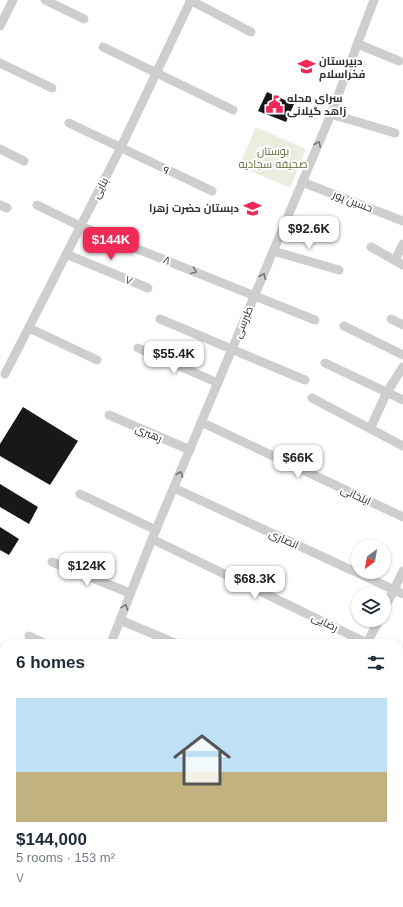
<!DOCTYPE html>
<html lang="en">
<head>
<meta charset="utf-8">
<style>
	body { margin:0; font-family:Helvetica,Cairo,sans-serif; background:#f2f2f3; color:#1f2937; height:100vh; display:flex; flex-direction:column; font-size:15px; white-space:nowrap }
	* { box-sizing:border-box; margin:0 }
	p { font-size:13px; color:#747a83 }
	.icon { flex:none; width:22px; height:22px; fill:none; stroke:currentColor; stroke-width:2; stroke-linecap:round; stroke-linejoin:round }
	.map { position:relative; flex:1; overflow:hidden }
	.side { position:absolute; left:0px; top:639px; width:403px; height:268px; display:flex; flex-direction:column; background:#fff; border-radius:12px 12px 0 0; box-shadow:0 1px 3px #0004 }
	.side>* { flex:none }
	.needle { width:26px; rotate:211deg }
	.buttons { position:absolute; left:351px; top:539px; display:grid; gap:8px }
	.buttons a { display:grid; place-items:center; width:40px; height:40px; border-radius:50%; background:#fff; box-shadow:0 1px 3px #0004; font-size:20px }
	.price { position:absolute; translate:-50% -34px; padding:0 9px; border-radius:8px; background:#fff; color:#222; font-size:13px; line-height:26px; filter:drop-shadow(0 1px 2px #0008) }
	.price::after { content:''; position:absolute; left:50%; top:24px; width:12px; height:9px; margin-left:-6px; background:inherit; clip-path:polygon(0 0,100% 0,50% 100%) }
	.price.current { background:#f02a56; color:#fff }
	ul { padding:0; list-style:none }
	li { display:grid; align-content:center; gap:8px; height:212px; padding:0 16px }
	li+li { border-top:1px solid #e0e1e3 }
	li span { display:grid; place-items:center; height:124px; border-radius:0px; color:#555 }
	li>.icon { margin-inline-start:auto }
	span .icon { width:72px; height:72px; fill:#fffc; stroke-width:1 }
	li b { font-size:17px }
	h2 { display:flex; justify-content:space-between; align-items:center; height:48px; padding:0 16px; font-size:17px }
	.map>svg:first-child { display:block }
	.green { fill:#e9eede }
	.building { fill:#181818 }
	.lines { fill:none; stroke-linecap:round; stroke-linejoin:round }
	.street { stroke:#cecece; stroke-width:9 }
	.oneway { stroke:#787878 }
	.labels { text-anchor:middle; stroke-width:4; stroke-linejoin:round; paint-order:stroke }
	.poi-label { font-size:11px; font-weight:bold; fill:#313131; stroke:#fff; text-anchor:start }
	.park-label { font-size:11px; fill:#5b703b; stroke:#fff }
	.street-label { font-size:11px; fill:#313131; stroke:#fff }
</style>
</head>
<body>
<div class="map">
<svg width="403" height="907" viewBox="0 0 403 907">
	<rect width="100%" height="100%" fill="#fff"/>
	<path class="green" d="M256 127 306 149 290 188 239 166Z"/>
	<g class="building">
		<path d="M267 92 294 104 286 122 258 111Z"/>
		<path d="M23 407 78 441 50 485 0 456V444Z"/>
		<path d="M0 484 38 507 29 524 0 507Z"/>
		<path d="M0 527 19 539 9 555 0 550Z"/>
	</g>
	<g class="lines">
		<g class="street">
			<path d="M45 0 84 19"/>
			<path d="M190 0 251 32"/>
			<path d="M0 26 13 0"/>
			<path d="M358 44 399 61"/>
			<path d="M103 47 233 110"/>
			<path d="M0 63 52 88"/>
			<path d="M331 114 395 133"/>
			<path d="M69 123 212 191"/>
			<path d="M0 149 24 161"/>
			<path d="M302 182 403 221"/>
			<path d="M0 205 7 208"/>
			<path d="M37 205 80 226 315 320"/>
			<path d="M371 247 403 265"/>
			<path d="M273 251 339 270"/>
			<path d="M66 254 148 288"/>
			<path d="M395 260 403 244"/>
			<path d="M160 319 305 380"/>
			<path d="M391 319 403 325"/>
			<path d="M344 326 403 355"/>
			<path d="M29 328 97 360"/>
			<path d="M138 348 218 383"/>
			<path d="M325 363 403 400"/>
			<path d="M5 374 120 149 191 0"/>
			<path d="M312 398 403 446"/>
			<path d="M109 415 190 450"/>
			<path d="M201 422 403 517"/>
			<path d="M370 429 387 392 403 367"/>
			<path d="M174 488 403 594"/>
			<path d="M80 494 156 530"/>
			<path d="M152 539 367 643"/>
			<path d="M52 562 130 593"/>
			<path d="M384 610 403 571"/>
			<path d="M120 620 175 643"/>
			<path d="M29 636 44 643"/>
			<path d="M111 643 152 539 331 114 374 0"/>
			<path d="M367 643 379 620"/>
			<path d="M399 662 403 664"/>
			<path d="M0 701 4 703"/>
			<path d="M399 707H400"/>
			<path d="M0 795 4 796"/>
			<path d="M399 815 403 807"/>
			<path d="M0 882 4 884"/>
			<path d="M143 903 151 907"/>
			<path d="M325 903 333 907"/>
			<path d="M1 907 4 899"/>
			<path d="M113 907 115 903"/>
			<path d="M239 907 241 903"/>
			<path d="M353 907 355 903"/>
		</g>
	</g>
	<defs><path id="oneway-chevron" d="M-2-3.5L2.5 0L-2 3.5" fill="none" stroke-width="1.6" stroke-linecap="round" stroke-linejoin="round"/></defs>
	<g class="oneway">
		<use href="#oneway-chevron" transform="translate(318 144) rotate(-67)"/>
		<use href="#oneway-chevron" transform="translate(194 271) rotate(22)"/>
		<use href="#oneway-chevron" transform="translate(263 276) rotate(-67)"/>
		<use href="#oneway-chevron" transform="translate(180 474) rotate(-67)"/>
		<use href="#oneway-chevron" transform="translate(125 607) rotate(-69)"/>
	</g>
	<defs>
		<symbol id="school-bare" viewBox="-9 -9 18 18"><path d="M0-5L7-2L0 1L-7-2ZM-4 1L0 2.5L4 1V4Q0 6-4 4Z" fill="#f02a56" stroke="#fff" stroke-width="2.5" paint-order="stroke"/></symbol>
		<symbol id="civic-bare" viewBox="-9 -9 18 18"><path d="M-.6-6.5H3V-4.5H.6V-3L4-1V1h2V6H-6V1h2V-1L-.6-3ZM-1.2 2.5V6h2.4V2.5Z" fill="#f02a56" stroke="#fff" stroke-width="2.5" paint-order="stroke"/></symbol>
	</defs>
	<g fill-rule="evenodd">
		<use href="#school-bare" x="294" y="54" width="25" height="25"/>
		<use href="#civic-bare" x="262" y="92" width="25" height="25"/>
		<use href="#school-bare" x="240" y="196" width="25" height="25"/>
	</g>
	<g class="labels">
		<g class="poi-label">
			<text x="319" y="65">دبیرستان<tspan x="319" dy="13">فخراسلام</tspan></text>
			<text x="287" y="102">سرای محله<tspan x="287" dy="13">زاهد گیلانی</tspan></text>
			<text x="239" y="212" text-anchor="end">دبستان حضرت زهرا</text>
		</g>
		<g class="park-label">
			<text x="273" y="155">بوستان<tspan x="273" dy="13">صحیفه سجادیه</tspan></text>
		</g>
		<g class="street-label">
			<text transform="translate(166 170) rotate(25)" y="4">۹</text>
			<text transform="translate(100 188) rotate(-62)" y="4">بنایی</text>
			<text transform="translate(353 201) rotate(21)" y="4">حسین پور</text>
			<text transform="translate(167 260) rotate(22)" y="4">۸</text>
			<text transform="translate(129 280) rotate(23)" y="4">۷</text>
			<text transform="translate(243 322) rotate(-67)" y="4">طبرسی</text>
			<text transform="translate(149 433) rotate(24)" y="4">رهبری</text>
			<text transform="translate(356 495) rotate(25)" y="4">ایلخانی</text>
			<text transform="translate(284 539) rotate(25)" y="4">انصاری</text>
			<text transform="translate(325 622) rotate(26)" y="4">رضایی</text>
		</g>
	</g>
</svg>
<div class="buttons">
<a><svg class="needle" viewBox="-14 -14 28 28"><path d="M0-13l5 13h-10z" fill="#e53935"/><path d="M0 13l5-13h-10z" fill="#747a83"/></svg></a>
<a><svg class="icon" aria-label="layers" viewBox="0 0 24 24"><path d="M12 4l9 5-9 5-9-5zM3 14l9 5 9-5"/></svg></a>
</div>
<b class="price" style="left:309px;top:250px">$92.6K</b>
<b class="price current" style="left:111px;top:261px">$144K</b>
<b class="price" style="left:174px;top:375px">$55.4K</b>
<b class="price" style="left:298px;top:479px">$66K</b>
<b class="price" style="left:87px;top:587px">$124K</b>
<b class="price" style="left:255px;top:600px">$68.3K</b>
<section class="side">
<h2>6 homes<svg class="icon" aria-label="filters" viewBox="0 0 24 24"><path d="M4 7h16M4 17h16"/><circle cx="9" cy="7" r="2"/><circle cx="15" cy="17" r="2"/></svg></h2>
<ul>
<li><span style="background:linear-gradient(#bfe0f5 60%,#c2b280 0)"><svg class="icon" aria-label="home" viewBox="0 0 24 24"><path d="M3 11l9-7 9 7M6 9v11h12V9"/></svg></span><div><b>$144,000</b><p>5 rooms · 153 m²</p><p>۷</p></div></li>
</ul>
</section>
</div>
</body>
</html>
